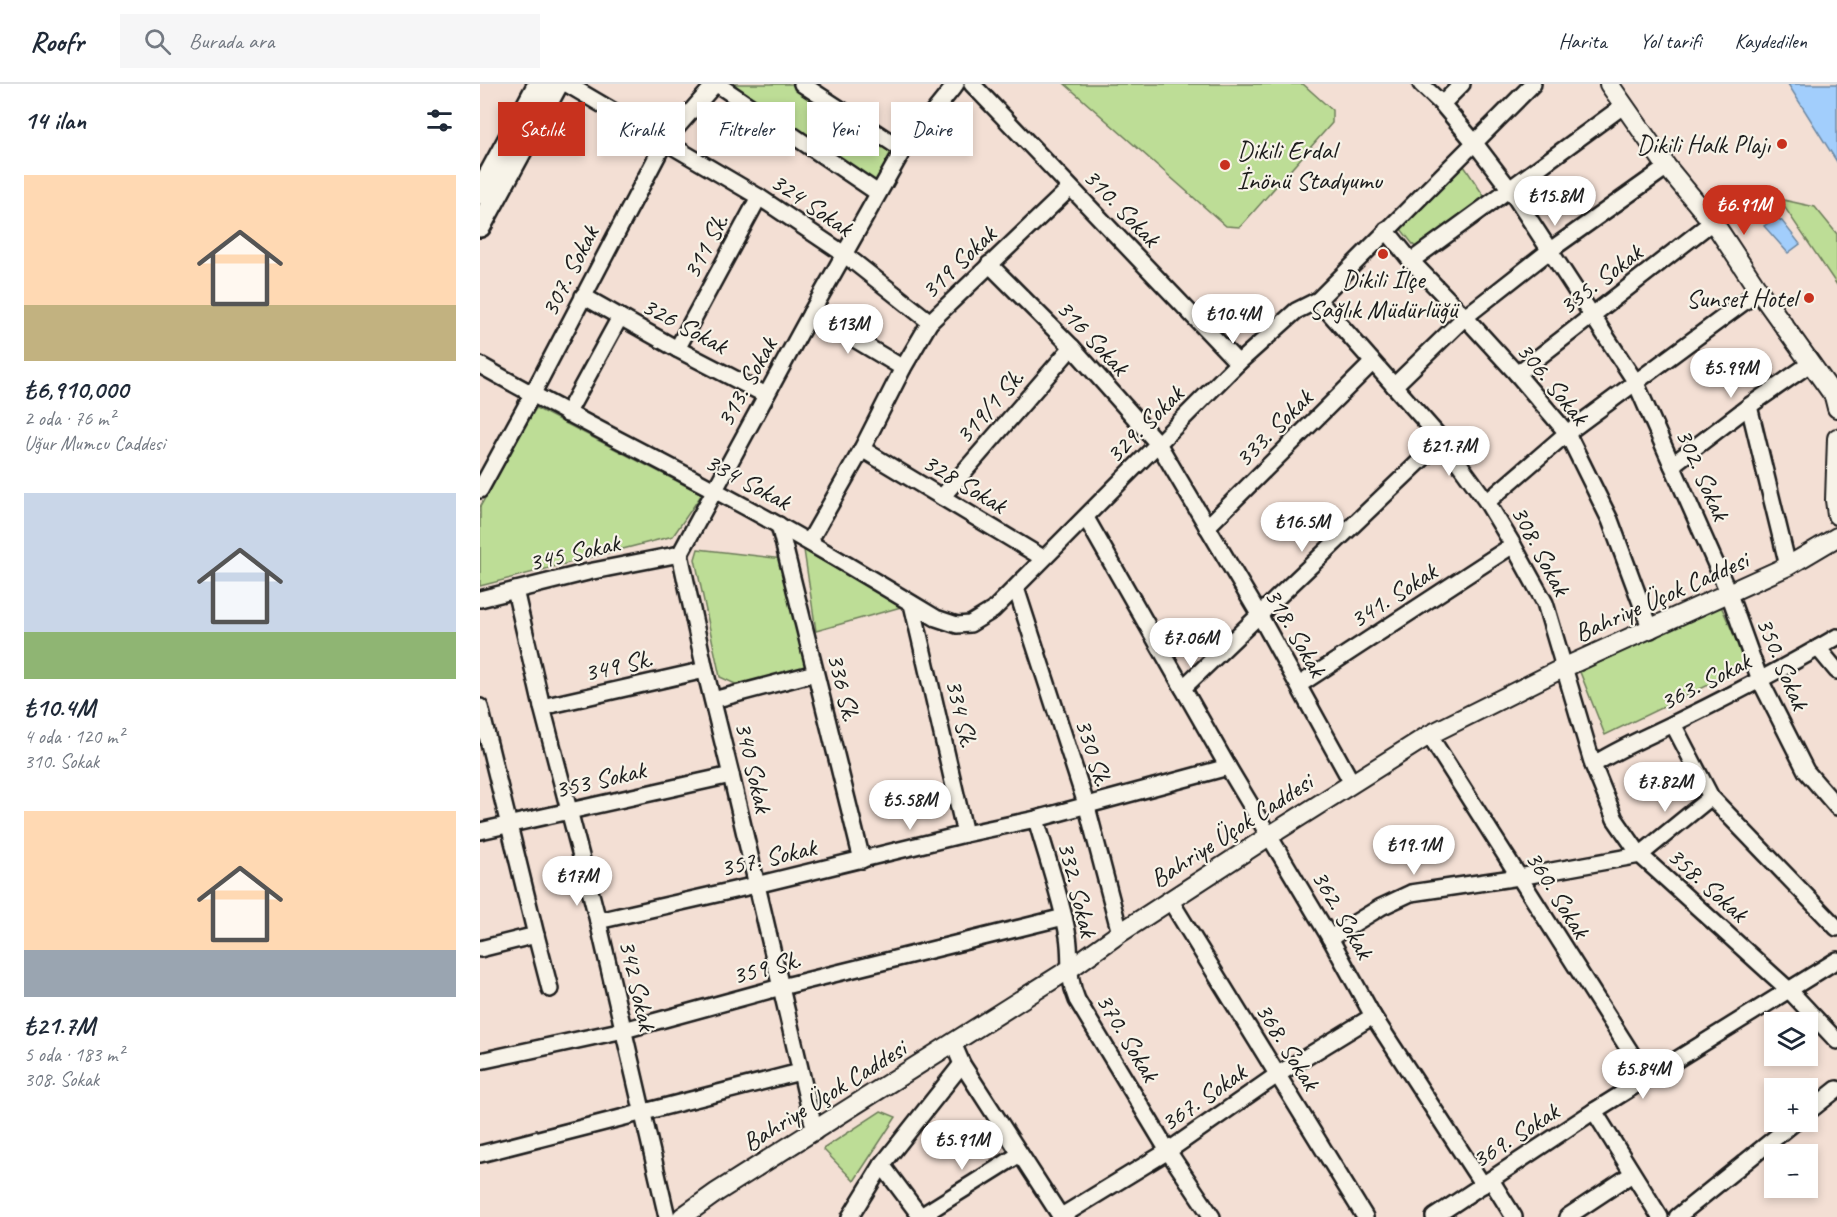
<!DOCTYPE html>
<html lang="tr">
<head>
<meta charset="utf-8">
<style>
	body { margin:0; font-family:Caveat,sans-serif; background:#f6f6f7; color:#1f2937; height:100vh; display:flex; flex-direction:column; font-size:22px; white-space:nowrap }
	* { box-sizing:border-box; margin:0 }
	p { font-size:20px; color:#747a83 }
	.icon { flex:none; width:33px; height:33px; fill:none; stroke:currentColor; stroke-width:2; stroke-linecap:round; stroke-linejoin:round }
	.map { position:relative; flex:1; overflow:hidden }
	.drawer { display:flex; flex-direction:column; background:#fff; width:480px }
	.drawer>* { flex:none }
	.guide { position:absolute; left:18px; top:18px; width:570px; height:54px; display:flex; gap:12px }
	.controls { position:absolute; left:1284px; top:928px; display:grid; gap:12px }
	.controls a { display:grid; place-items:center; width:54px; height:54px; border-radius:0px; background:#fff; box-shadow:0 3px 9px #0003; font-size:30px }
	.price { position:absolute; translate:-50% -51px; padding:0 14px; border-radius:21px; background:#fff; color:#222; font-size:20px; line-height:39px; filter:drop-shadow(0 2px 3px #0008) }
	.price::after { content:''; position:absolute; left:50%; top:36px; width:18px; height:14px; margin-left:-9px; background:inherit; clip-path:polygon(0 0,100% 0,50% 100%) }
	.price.current { background:#c8321e; color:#fff }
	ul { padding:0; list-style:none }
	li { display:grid; align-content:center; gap:12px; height:318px; padding:0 24px }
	li span { display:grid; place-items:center; height:186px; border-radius:0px; color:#555 }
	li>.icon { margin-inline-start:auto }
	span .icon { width:108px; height:108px; fill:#fffc; stroke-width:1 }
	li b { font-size:26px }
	h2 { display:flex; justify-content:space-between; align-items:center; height:72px; padding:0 24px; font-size:26px }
	.pill { padding:0 21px; border-radius:0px; background:#fff; box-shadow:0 3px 9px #0003; font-size:21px; line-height:54px }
	.pill.current { background:#c8321e; color:#fff }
	header { display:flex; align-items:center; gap:36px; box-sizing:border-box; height:84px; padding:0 30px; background:#fff; border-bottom:2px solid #e0e1e3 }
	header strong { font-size:28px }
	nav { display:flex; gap:33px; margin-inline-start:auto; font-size:21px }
	.search { width:420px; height:54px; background:#f6f6f7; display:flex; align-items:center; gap:15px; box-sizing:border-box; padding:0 21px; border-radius:0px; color:#747a83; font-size:22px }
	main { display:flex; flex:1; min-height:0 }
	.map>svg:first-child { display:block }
	.green { fill:#bddd96; stroke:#6c7c59; stroke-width:1.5 }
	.water { fill:#a2cefc; stroke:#6c87a2; stroke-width:1.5 }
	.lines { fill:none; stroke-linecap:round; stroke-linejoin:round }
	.minor-casing { stroke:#1c1c1c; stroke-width:20 }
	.tertiary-casing { stroke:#1c1c1c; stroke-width:22 }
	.secondary-casing { stroke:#1c1c1c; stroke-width:26 }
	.minor { stroke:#f7f3e8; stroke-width:15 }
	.tertiary { stroke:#f7f3e8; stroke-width:18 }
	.secondary { stroke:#f7f3e8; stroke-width:21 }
	.poi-dot { fill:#c8321e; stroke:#f7f3e8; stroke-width:2 }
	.labels { text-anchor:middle; stroke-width:4.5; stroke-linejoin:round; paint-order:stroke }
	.poi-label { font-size:26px; fill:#1c1c1c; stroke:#f7f3e8; text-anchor:end }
	.street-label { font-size:26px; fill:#1c1c1c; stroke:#f7f3e8 }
</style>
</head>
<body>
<header>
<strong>Roofr</strong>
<div class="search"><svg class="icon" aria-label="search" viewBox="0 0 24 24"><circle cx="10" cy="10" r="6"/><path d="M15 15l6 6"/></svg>Burada ara</div>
<nav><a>Harita</a><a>Yol tarifi</a><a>Kaydedilen</a></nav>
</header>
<main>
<section class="drawer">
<h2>14 ilan<svg class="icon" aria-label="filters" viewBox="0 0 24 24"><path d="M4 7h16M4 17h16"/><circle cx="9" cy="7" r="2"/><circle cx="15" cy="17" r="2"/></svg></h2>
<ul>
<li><span style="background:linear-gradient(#ffd9b3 70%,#c2b280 0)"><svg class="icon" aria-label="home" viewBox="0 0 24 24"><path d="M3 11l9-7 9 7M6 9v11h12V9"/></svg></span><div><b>₺6,910,000</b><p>2 oda · 76 m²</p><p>Uğur Mumcu Caddesi</p></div></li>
<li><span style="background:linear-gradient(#c9d6e8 75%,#8fb573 0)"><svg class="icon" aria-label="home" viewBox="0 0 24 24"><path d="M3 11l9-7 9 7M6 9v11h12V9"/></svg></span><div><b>₺10.4M</b><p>4 oda · 120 m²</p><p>310. Sokak</p></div></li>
<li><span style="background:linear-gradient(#ffd9b3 75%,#9aa5b1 0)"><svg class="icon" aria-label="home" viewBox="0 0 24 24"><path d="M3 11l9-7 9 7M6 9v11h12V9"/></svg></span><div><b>₺21.7M</b><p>5 oda · 183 m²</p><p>308. Sokak</p></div></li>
</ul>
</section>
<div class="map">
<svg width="1357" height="1133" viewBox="0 0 1357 1133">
	<rect width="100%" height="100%" fill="#f3dfd4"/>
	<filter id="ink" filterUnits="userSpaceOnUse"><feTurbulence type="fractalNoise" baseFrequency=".0167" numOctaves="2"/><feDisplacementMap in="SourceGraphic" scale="12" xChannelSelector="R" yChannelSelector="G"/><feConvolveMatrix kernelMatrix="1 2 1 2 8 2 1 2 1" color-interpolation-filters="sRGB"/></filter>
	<g filter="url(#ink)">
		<g class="green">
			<path d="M237 0H322L423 66 398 109Z"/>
			<path d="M585 0H823L852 26V39L760 143 746 142Z"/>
			<path d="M984 82 1008 118 939 168 921 145Z"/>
			<path d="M1299 115 1335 123 1357 150V201Z"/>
			<path d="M56 324 222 410 193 452 0 502V423Z"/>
			<path d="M218 465 303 475 331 584 262 603 240 593 215 475Z"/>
			<path d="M324 466 421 523 336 547Z"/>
			<path d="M1240 520 1268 582 1125 651 1100 588Z"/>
			<path d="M401 1027 416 1033 374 1097 343 1065Z"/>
		</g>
		<g class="water">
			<path d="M1308 0H1357V78Z"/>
			<path d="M1296 134 1302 137 1320 160 1308 169 1284 142Z"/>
		</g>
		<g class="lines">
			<defs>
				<g id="minor">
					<path d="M87 0 279 113 364 170 450 238"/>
					<path d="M237 0 398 109"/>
					<path d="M322 0 423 66"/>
					<path d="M492 0 758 279"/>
					<path d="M941 0 962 20 994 58 1029 104 1155 297 1249 510 1280 596 1326 687 1357 723"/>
					<path d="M962 20 982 0"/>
					<path d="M906 146 931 177 985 233 1037 290 1087 349 1130 436 1171 546"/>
					<path d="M931 177 1143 22"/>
					<path d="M509 180 592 263 679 361 780 532 872 699"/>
					<path d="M103 212 197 265 286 311"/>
					<path d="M838 216 962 356 1007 418 1033 461 1065 519 1113 681 1135 735 1160 771 1310 907 1357 957"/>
					<path d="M331 229 423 284"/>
					<path d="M197 265 279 113"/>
					<path d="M0 281C77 325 156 364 234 406 310 446 383 490 456 534L477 541 490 540 513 526 758 279 816 227 838 216 1053 0"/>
					<path d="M1037 290 1232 138"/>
					<path d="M914 302 985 233 1069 167 1187 83"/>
					<path d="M1269 322 1308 482"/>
					<path d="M87 330 140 233"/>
					<path d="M382 365 563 474"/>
					<path d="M1192 381 1269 322 1331 279"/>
					<path d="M0 406 52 311 185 57 235 0"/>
					<path d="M462 413 592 263"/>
					<path d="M1007 418 1087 349 1279 207"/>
					<path d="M606 434 748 683 850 854 893 932 1003 1101"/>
					<path d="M299 441 382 776"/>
					<path d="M727 443 892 279"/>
					<path d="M329 458 382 365 423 284 450 238 590 104"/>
					<path d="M200 470 225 586 251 691 335 1048"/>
					<path d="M200 470 331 229 423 66 476 0"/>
					<path d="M536 504 607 723 640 849"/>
					<path d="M35 506 62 623 118 837 187 1133"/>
					<path d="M0 515 108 488 200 470"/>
					<path d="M432 520 485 750"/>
					<path d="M1338 564 1357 587"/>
					<path d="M819 601 1033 461"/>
					<path d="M703 604 962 356"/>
					<path d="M233 616 335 589"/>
					<path d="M0 623 56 851 0 865"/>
					<path d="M62 623 225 586"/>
					<path d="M1193 640 1231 713 1357 844"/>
					<path d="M949 651 1167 994"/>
					<path d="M1113 681C1139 664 1167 653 1195 639 1250 612 1304 584 1357 553"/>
					<path d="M556 735C567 774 581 813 588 852 592 878 586 890 597 916L688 1067 732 1133"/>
					<path d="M0 747 251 691"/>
					<path d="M690 816 885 1133"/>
					<path d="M118 837 276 801 485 750 556 735 748 683"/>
					<path d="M56 851 70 905"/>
					<path d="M850 854 901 823 931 809 1039 793 1160 771 1231 713"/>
					<path d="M473 959 482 980 581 1133"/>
					<path d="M0 977 144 946 301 903 584 833"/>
					<path d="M1114 1027 1180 1133"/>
					<path d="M1328 1028 1357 1005"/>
					<path d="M0 1070 320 988"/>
					<path d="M402 1081 441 1133"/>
					<path d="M1011 1096 1034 1133"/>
					<path d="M441 1132 540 1070"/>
					<path d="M370 1133 402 1081 482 980"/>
					<path d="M580 1133 688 1067 797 991 893 932"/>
					<path d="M954 1133 1114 1027 1357 876"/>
					<path d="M1087 1133 1152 1090"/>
					<path d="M1197 1133 1315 1038"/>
				</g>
				<g id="tertiary">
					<path d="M1129 0 1187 83 1238 145 1279 207 1354 312 1357 324"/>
					<path d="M1357 354 1355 416 1357 431"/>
					<path d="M202 1133 237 1108 588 886 640 849 789 752 949 651 1083 584 1308 482 1357 453"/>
				</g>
				<g id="secondary">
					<path d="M0 109 59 0"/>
					<path d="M0 142 77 0"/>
				</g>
			</defs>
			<use href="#minor" class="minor-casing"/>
			<use href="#tertiary" class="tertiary-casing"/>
			<use href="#secondary" class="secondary-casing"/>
			<use href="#minor" class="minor"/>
			<use href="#tertiary" class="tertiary"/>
			<use href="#secondary" class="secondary"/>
		</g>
	</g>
	<g class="poi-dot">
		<circle cx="1302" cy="60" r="6"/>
		<circle cx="745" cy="81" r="6"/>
		<circle cx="903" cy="170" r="6"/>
		<circle cx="1329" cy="214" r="6"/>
	</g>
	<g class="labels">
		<g class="poi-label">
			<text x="1290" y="69">Dikili Halk Plajı</text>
			<text x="757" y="75" text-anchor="start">Dikili Erdal<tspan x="757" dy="30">İnönü Stadyumu</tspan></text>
			<text x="903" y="204" text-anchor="middle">Dikili İlçe<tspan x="903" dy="30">Sağlık Müdürlüğü</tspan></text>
			<text x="1317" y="223">Sunset Hotel</text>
		</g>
		<g class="street-label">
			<text transform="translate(332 120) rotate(34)" y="9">324 Sokak</text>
			<text transform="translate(642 123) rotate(46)" y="9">310. Sokak</text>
			<text transform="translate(225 162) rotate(-62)" y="9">311 Sk.</text>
			<text transform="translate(478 178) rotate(-44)" y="9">319 Sokak</text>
			<text transform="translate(89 187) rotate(-63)" y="9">307. Sokak</text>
			<text transform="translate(1120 195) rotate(-38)" y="9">335. Sokak</text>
			<text transform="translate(205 241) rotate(28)" y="9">326 Sokak</text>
			<text transform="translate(613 253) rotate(47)" y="9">316 Sokak</text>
			<text transform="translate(266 298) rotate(-61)" y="9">313. Sokak</text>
			<text transform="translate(1073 299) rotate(51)" y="9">306. Sokak</text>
			<text transform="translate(509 322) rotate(-49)" y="9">319/1 Sk.</text>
			<text transform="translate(664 340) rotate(-45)" y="9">329. Sokak</text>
			<text transform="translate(793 344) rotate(-45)" y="9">333. Sokak</text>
			<text transform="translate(1223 390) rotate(66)" y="9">302. Sokak</text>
			<text transform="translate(268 397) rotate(28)" y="9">334 Sokak</text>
			<text transform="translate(485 399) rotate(31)" y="9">328 Sokak</text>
			<text transform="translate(1061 466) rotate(62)" y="9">308. Sokak</text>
			<text transform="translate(94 468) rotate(-13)" y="9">345 Sokak</text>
			<text transform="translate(913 511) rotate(-33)" y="9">341. Sokak</text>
			<text transform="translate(1181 512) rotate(-24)" y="9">Bahriye Üçok Caddesi</text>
			<text transform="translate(816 548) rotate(60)" y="9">318. Sokak</text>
			<text transform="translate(1303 579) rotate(67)" y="9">350. Sokak</text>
			<text transform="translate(138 581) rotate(-13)" y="9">349 Sk.</text>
			<text transform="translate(1225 597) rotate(-27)" y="9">363. Sokak</text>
			<text transform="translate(364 603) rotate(76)" y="9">336 Sk.</text>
			<text transform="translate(482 629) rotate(77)" y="9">334 Sk.</text>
			<text transform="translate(614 668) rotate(72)" y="9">330 Sk.</text>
			<text transform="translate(274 683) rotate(77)" y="9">340 Sokak</text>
			<text transform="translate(120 695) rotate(-13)" y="9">353 Sokak</text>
			<text transform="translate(751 746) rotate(-33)" y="9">Bahriye Üçok Caddesi</text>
			<text transform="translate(288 773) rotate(-13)" y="9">357. Sokak</text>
			<text transform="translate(1228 800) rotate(42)" y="9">358. Sokak</text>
			<text transform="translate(598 805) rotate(76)" y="9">332. Sokak</text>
			<text transform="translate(1078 810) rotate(58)" y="9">360. Sokak</text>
			<text transform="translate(863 830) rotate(60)" y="9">362. Sokak</text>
			<text transform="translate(286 883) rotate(-15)" y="9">359 Sk.</text>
			<text transform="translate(158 901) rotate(77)" y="9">342 Sokak</text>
			<text transform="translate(648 953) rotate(59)" y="9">370. Sokak</text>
			<text transform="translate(808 962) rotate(58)" y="9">368. Sokak</text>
			<text transform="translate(344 1011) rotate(-32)" y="9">Bahriye Üçok Caddesi</text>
			<text transform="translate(723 1013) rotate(-35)" y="9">367. Sokak</text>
			<text transform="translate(1035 1051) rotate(-33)" y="9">369. Sokak</text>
		</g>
	</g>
</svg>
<div class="controls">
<a><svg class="icon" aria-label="layers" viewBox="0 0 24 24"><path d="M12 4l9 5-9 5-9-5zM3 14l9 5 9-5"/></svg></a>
<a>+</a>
<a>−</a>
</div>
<b class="price" style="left:1075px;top:143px">₺15.8M</b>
<b class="price current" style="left:1264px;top:152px">₺6.91M</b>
<b class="price" style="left:753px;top:261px">₺10.4M</b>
<b class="price" style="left:368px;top:271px">₺13M</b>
<b class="price" style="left:1251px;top:315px">₺5.99M</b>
<b class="price" style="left:969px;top:393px">₺21.7M</b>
<b class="price" style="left:822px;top:469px">₺16.5M</b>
<b class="price" style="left:711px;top:585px">₺7.06M</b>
<b class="price" style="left:1185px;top:729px">₺7.82M</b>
<b class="price" style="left:430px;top:747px">₺5.58M</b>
<b class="price" style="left:934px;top:792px">₺19.1M</b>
<b class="price" style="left:97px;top:823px">₺17M</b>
<b class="price" style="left:1163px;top:1016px">₺5.84M</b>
<b class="price" style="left:482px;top:1087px">₺5.91M</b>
<div class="guide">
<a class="pill current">Satılık</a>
<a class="pill">Kiralık</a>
<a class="pill">Filtreler</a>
<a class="pill">Yeni</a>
<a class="pill">Daire</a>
</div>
</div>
</main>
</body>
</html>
